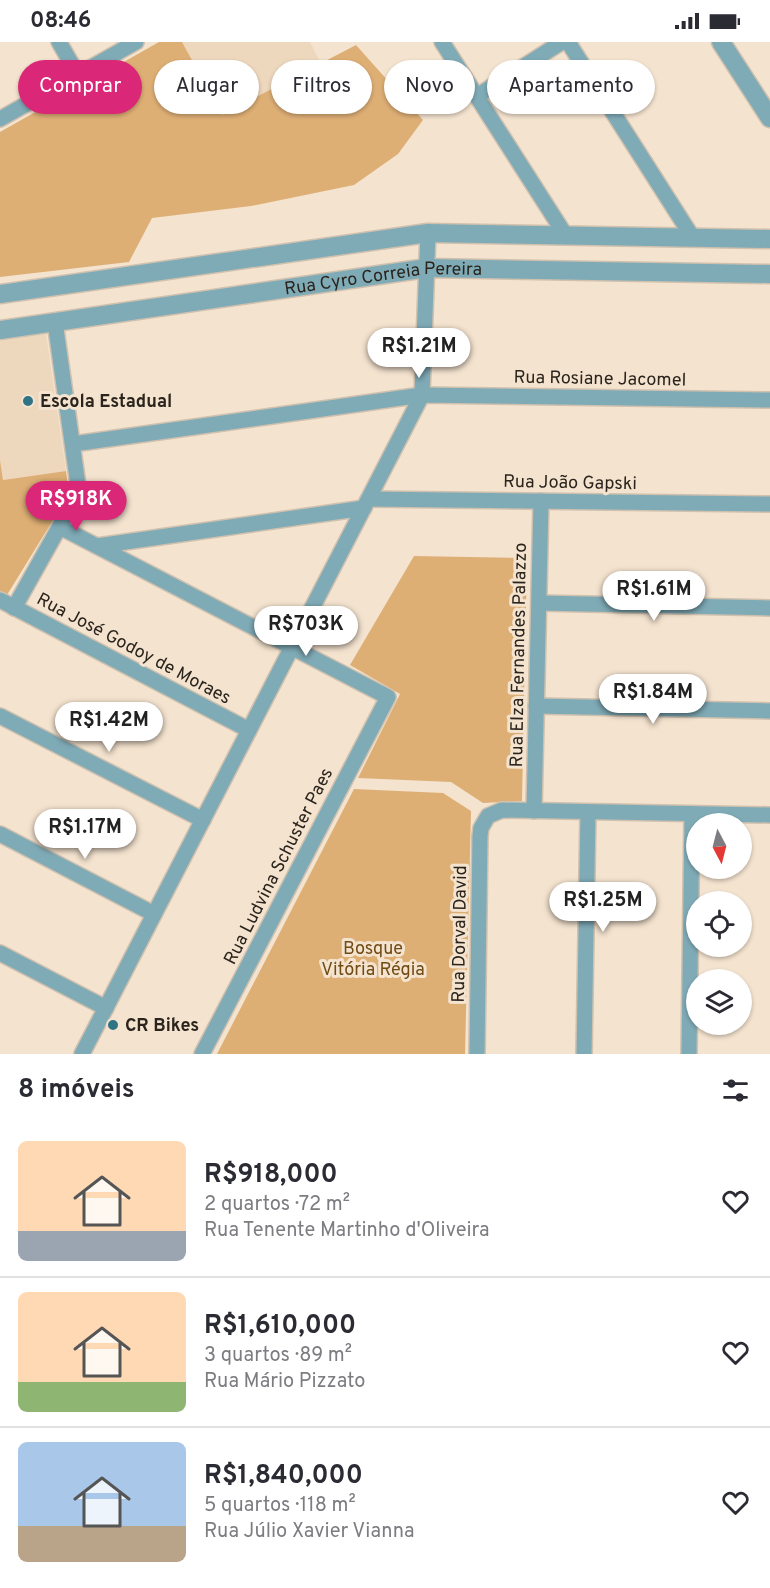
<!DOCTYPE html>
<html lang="pt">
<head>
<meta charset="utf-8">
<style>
	body { margin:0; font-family:Overpass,sans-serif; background:#f7f7f7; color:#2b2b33; height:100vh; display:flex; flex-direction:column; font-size:22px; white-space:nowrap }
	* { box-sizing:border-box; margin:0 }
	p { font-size:20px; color:#7c7c81 }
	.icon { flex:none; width:33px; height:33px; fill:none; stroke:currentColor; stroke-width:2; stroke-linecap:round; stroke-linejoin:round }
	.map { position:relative; height:1012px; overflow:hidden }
	.details { display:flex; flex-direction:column; background:#fff; flex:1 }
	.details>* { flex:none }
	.banner { position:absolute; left:18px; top:18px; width:735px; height:54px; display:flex; gap:12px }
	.needle { width:39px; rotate:173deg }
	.fabs { position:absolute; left:686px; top:771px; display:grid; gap:12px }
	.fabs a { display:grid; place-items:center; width:66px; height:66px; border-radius:50%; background:#fff; box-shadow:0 2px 4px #0004; font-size:30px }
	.price { position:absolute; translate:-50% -51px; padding:0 14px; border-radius:21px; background:#fff; color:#222; font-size:20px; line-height:39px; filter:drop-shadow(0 2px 3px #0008) }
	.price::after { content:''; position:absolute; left:50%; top:36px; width:18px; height:14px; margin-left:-9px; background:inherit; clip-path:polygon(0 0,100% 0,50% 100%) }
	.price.selected { background:#db2777; color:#fff }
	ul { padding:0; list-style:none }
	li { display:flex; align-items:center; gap:18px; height:150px; padding:0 18px }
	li+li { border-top:2px solid #e1e1e2 }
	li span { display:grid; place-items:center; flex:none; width:168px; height:120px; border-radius:9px; color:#555 }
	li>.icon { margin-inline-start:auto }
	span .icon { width:72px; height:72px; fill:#fffc; stroke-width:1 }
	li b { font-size:26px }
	h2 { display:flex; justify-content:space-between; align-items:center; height:72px; padding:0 18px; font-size:26px }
	.tag { padding:0 21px; border-radius:27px; background:#fff; box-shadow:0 2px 4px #0004; font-size:21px; line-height:54px }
	.tag.selected { background:#db2777; color:#fff }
	.status { display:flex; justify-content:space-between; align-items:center; height:42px; padding:0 30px; background:#fff; direction:ltr }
	.status svg { height:16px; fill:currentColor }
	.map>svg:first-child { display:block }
	.built { fill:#edd7bd }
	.green { fill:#deaf75 }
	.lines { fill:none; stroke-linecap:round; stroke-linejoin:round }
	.minor-casing { stroke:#d0c1af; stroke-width:18 }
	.tertiary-casing { stroke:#d0c1af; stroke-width:21 }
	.minor { stroke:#7fabb7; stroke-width:15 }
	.tertiary { stroke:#7fabb7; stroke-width:18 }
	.poi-dot { fill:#307384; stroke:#f4e3cf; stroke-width:2 }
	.labels { text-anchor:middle; stroke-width:6; stroke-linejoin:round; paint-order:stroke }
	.street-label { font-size:18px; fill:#2a241c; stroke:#f4e3cf }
	.poi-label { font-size:18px; font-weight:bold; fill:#2a241c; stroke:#f4e3cf; text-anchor:start }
	.park-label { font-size:18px; fill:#704b14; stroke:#f4e3cf }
</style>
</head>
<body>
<div class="status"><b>08:46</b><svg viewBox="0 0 49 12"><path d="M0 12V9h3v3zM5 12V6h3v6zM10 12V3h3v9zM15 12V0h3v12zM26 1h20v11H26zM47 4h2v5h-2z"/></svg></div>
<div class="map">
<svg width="770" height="1012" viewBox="0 0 770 1012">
	<rect width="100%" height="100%" fill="#f4e3cf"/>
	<g class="built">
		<path d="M182 0H310L321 22 222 74Z"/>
		<path d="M46 292 66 429 3 438 0 418V299Z"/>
	</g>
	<g class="green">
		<path d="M159 0H182L222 73 356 3 423 78 398 112 354 143 251 164 152 176 129 220 0 235V90Z"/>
		<path d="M0 418 3 438 66 429 69 452 7 553 0 549Z"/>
		<path d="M414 514 527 516 522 759 483 761 451 740 358 736 400 652 350 623Z"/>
		<path d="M354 747 443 751 471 769 465 1012H217Z"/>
	</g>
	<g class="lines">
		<defs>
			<g id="minor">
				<path d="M59 0 78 33"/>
				<path d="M442 0 566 194"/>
				<path d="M568 0 693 196"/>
				<path d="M477 54 562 0"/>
				<path d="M0 77 136 0"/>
				<path d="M73 402 422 353 770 358"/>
				<path d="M369 457 770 462"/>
				<path d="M60 485 388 655 202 1012"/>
				<path d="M97 504 364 466"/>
				<path d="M0 558 249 688"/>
				<path d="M539 561 770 566"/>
				<path d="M14 566 79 450 55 280"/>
				<path d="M536 664 770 669"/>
				<path d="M0 674 203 778"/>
				<path d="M534 769 541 459"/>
				<path d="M0 792 154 872"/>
				<path d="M0 911 106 966"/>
				<path d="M82 1012 422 353 428 191"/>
				<path d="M477 1012 480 794 481 786 488 774 502 768 770 773"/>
				<path d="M584 1012 588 770"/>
				<path d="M689 1012 692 772"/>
			</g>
			<g id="tertiary">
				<path d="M721 0 770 76"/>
				<path d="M0 252 428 191 770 197"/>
				<path id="s1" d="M0 288 427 226 770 232"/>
			</g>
		</defs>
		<use href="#minor" class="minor-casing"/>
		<use href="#tertiary" class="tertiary-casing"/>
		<use href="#minor" class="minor"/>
		<use href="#tertiary" class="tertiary"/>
	</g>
	<g class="poi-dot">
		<circle cx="28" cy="359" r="6"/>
		<circle cx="113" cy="983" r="6"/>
	</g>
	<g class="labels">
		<g class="street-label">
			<text dy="6" stroke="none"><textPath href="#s1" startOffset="387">Rua Cyro Correia Pereira</textPath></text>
			<text transform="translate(600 336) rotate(1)" y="6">Rua Rosiane Jacomel</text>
			<text transform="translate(570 440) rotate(1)" y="6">Rua João Gapski</text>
			<text transform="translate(134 606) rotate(28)" y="6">Rua José Godoy de Moraes</text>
			<text transform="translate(518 613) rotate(-89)" y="6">Rua Elza Fernandes Palazzo</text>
			<text transform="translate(278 824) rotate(-63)" y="6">Rua Ludvina Schuster Paes</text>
			<text transform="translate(459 892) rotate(-89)" y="6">Rua Dorval David</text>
		</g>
		<g class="poi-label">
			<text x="40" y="365">Escola Estadual</text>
			<text x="125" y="989">CR Bikes</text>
		</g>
		<g class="park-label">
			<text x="373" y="912">Bosque<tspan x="373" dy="21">Vitória Régia</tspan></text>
		</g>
	</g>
</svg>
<div class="fabs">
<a><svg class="needle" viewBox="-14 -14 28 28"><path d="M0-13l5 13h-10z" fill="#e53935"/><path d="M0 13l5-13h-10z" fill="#7c7c81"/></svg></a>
<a><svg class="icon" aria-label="locate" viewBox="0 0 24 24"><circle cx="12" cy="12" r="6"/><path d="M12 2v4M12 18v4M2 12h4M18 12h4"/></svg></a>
<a><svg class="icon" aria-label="layers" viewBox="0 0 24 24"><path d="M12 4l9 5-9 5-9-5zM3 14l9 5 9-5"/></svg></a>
</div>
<b class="price" style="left:419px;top:337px">R$1.21M</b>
<b class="price selected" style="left:76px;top:490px">R$918K</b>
<b class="price" style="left:654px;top:580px">R$1.61M</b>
<b class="price" style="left:306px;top:615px">R$703K</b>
<b class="price" style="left:653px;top:683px">R$1.84M</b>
<b class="price" style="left:109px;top:711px">R$1.42M</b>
<b class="price" style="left:85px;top:818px">R$1.17M</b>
<b class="price" style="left:603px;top:891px">R$1.25M</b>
<div class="banner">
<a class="tag selected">Comprar</a>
<a class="tag">Alugar</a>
<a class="tag">Filtros</a>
<a class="tag">Novo</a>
<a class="tag">Apartamento</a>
</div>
</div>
<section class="details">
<h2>8 imóveis<svg class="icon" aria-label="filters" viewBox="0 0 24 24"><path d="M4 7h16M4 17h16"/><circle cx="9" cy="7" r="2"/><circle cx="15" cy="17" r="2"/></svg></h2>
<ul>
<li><span style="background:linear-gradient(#ffd9b3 75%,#9aa5b1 0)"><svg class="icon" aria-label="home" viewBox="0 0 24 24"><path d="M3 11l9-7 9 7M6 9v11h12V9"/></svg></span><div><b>R$918,000</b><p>2 quartos · 72 m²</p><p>Rua Tenente Martinho d'Oliveira</p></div><svg class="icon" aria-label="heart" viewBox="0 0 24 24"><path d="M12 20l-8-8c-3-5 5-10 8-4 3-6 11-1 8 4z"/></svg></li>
<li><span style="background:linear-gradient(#ffd9b3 75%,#8fb573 0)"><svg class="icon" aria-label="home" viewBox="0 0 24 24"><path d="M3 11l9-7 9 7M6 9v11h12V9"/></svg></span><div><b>R$1,610,000</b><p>3 quartos · 89 m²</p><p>Rua Mário Pizzato</p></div><svg class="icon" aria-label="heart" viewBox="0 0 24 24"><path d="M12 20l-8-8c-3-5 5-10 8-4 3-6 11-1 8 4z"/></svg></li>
<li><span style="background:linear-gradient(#a9c7e8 70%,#b9a48a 0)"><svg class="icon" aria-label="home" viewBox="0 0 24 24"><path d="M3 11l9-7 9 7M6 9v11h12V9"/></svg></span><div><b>R$1,840,000</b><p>5 quartos · 118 m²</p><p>Rua Júlio Xavier Vianna</p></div><svg class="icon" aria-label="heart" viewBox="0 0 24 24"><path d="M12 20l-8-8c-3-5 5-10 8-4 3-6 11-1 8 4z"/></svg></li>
</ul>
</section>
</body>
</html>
